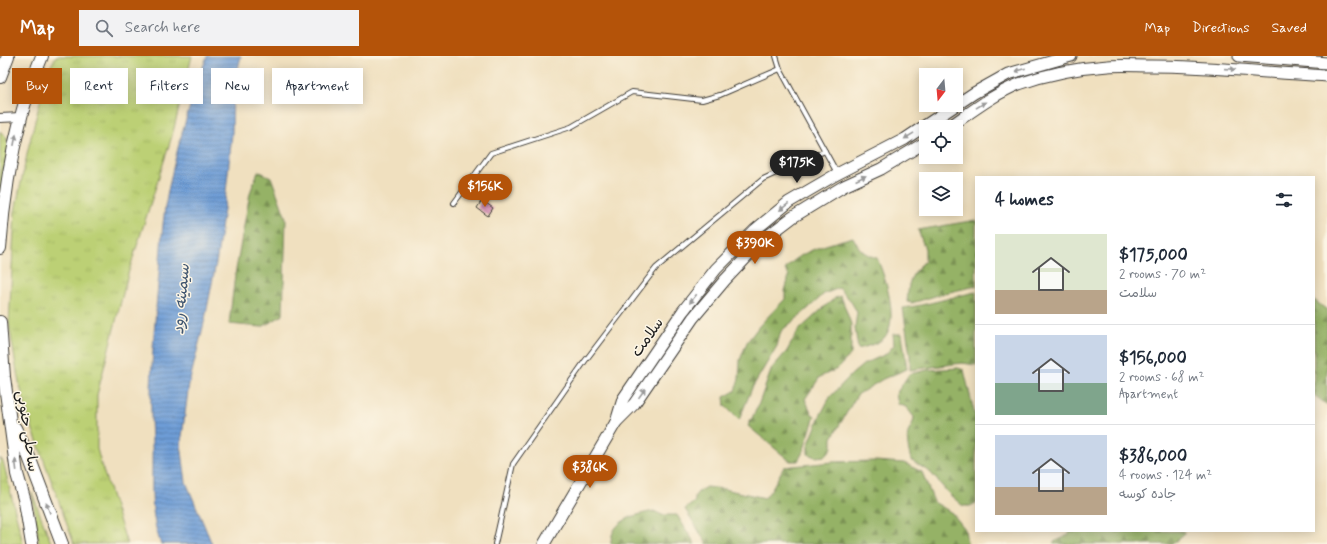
<!DOCTYPE html>
<html lang="en">
<head>
<meta charset="utf-8">
<style>
	body { margin:0; font-family:Mynerve,"Playpen Sans Arabic",sans-serif; background:#f2f2f3; color:#1f2937; height:100vh; display:flex; flex-direction:column; font-size:15px; white-space:nowrap }
	* { box-sizing:border-box; margin:0 }
	p { font-size:13px; color:#747a83 }
	.icon { flex:none; width:22px; height:22px; fill:none; stroke:currentColor; stroke-width:2; stroke-linecap:round; stroke-linejoin:round }
	.map { position:relative; flex:1; overflow:hidden }
	.panel { position:absolute; left:975px; top:120px; width:340px; height:356px; display:flex; flex-direction:column; background:#fff; border-radius:0px; box-shadow:0 2px 10px #0003 }
	.panel>* { flex:none }
	.guide { position:absolute; left:12px; top:12px; width:380px; height:36px; display:flex; gap:8px }
	.needle { width:26px; rotate:196deg }
	.buttons { position:absolute; left:919px; top:12px; display:grid; gap:8px }
	.buttons a { display:grid; place-items:center; width:44px; height:44px; border-radius:0px; background:#fff; box-shadow:0 2px 10px #0003; font-size:20px }
	.price { position:absolute; translate:-50% -34px; padding:0 9px; border-radius:14px; background:#b45309; color:#fff; font-size:13px; line-height:26px; filter:drop-shadow(0 1px 2px #0008) }
	.price::after { content:''; position:absolute; left:50%; top:24px; width:12px; height:9px; margin-left:-6px; background:inherit; clip-path:polygon(0 0,100% 0,50% 100%) }
	.price.selected { background:#222; color:#fff }
	ul { padding:0; list-style:none }
	li { display:flex; align-items:center; gap:12px; height:100px; padding:0 20px }
	li+li { border-top:1px solid #e0e1e3 }
	li span { display:grid; place-items:center; flex:none; width:112px; height:80px; border-radius:0px; color:#555 }
	li>.icon { margin-inline-start:auto }
	span .icon { width:48px; height:48px; fill:#fffc; stroke-width:1 }
	li b { font-size:17px }
	h2 { display:flex; justify-content:space-between; align-items:center; height:48px; padding:0 20px; font-size:17px }
	.pill { padding:0 14px; border-radius:0px; background:#fff; box-shadow:0 2px 10px #0003; font-size:14px; line-height:36px }
	.pill.selected { background:#b45309; color:#fff }
	header { display:flex; align-items:center; gap:24px; box-sizing:border-box; height:56px; padding:0 20px; background:#b45309; color:#fff }
	header strong { font-size:19px }
	nav { display:flex; gap:22px; margin-inline-start:auto; font-size:14px }
	.search { width:280px; height:36px; background:#f2f2f3; display:flex; align-items:center; gap:10px; box-sizing:border-box; padding:0 14px; border-radius:0px; color:#747a83; font-size:15px }
	.map>svg:first-child { display:block }
	.grass { fill:url(#grass-tufts); stroke:#6c7648 }
	.forest { fill:url(#forest-firs); stroke:#586741 }
	.water { fill:url(#water-rules); stroke:#445c79 }
	.building { fill:url(#building-back-hatch) }
	.lines { fill:none; stroke-linecap:round; stroke-linejoin:round }
	.service-casing { stroke:#3c3934; stroke-width:6 }
	.minor-casing { stroke:#3c3934; stroke-width:10 }
	.secondary-casing { stroke:#3c3934; stroke-width:13 }
	.primary-casing { stroke:#3c3934; stroke-width:14 }
	.service { stroke:#fff; stroke-width:4 }
	.minor { stroke:#fff; stroke-width:8 }
	.secondary { stroke:#fff; stroke-width:11 }
	.primary { stroke:#fff; stroke-width:12 }
	.oneway { fill:#999 }
	.labels { text-anchor:middle; stroke-width:3; stroke-linejoin:round; paint-order:stroke }
	.street-label { font-size:15px; fill:#1c1c1c; stroke:#fcf5e5 }
	.water-label { font-size:16px; font-style:italic; fill:#405670; stroke:#fcf5e5 }
</style>
</head>
<body>
<header>
<strong>Map</strong>
<div class="search"><svg class="icon" aria-label="search" viewBox="0 0 24 24"><circle cx="10" cy="10" r="6"/><path d="M15 15l6 6"/></svg>Search here</div>
<nav><a>Map</a><a>Directions</a><a>Saved</a></nav>
</header>
<div class="map">
<svg width="1327" height="488" viewBox="0 0 1327 488">
	<defs>
		<pattern id="grass-tufts" width="24" height="20" patternUnits="userSpaceOnUse"><rect width="24" height="20" fill="#bcd074"/><path d="M3 7l-1-3M5 7V3M7 7l1-3M15 17l-1-3M17 17v-4M19 17l1-3" fill="none" stroke="#a1b264"/></pattern>
		<pattern id="forest-firs" width="22" height="20" patternUnits="userSpaceOnUse"><rect width="22" height="20" fill="#95b266"/><path d="M5 1l3.5 6h-7zM16 11l3.5 6h-7z" fill="#799053"/></pattern>
		<pattern id="water-rules" width="6" height="5" patternUnits="userSpaceOnUse"><rect width="6" height="5" fill="#6d9cd6"/><path d="M0 2.5h6" fill="none" stroke="#597ead"/></pattern>
		<pattern id="building-back-hatch" width="6" height="6" patternUnits="userSpaceOnUse"><rect width="6" height="6" fill="#d795b7"/><path d="M-1 5l2 2M0 0l6 6M5-1l2 2" fill="none" stroke="#ae7994"/></pattern>
	</defs>
	<rect width="100%" height="100%" fill="#fcf5e5"/>
	<filter id="ink" filterUnits="userSpaceOnUse"><feTurbulence type="fractalNoise" baseFrequency=".025" numOctaves="2"/><feDisplacementMap in="SourceGraphic" scale="8" xChannelSelector="R" yChannelSelector="G"/><feConvolveMatrix kernelMatrix="1 2 1 2 8 2 1 2 1" color-interpolation-filters="sRGB"/></filter>
	<filter id="wash" filterUnits="userSpaceOnUse"><feTurbulence type="fractalNoise" baseFrequency=".012" numOctaves="4" result="noise"/><feDisplacementMap in="SourceGraphic" scale="16" xChannelSelector="R" yChannelSelector="G"/><feGaussianBlur stdDeviation="0.9" result="paint"/><feColorMatrix in="noise" values="0 0 0 0 0 0 0 0 0 0 0 0 0 0 0 0 0 1.4 0 .05"/><feComposite in="paint" operator="in"/></filter>
	<g filter="url(#wash)">
		<rect width="100%" height="100%" fill="#f0e0bf"/>
		<g class="grass">
			<path d="M56 0H192L172 80 128 218 97 339V393L102 411 127 488H74L28 360 18 322 9 268 15 155 29 89 47 18Z"/>
			<path d="M0 75 6 81 9 88 0 159Z"/>
			<path d="M0 402 3 405 23 488H0Z"/>
			<path d="M32 437 50 484 52 488H39Z"/>
		</g>
		<g class="forest">
			<path d="M258 115 271 121 286 162 283 259 262 271 229 268 235 219 250 137Z"/>
			<path d="M976 164V230L945 237 912 247 907 246C909 225 909 220 925 205V193L918 174Z"/>
			<path d="M853 181C859 193 863 198 877 202 885 221 900 264 884 282 880 287 865 291 858 293L855 272 857 256 850 244 839 232 824 238 801 259 781 275 777 290 752 332 739 364 725 350 724 341 735 335 739 323 740 304 747 286 760 269 785 243V235L789 220 785 214C799 194 830 188 853 181Z"/>
			<path d="M976 236V309L962 307 910 314V299L903 252C928 249 951 241 976 236Z"/>
			<path d="M841 240 851 268V298L837 313 820 321 805 343 812 358 815 360 803 396 798 405H790L748 370 758 350 772 312 787 295 798 275 823 252 835 242Z"/>
			<path d="M1314 244 1327 254V349L1314 339Z"/>
			<path d="M893 278H902L907 313 883 323 857 339 832 382V392L825 400 815 401 808 398V390L820 360 830 341 852 318 864 308 886 298 894 289Z"/>
			<path d="M958 312 964 314 976 364V447L970 450H963L949 438 931 417 911 404C909 396 906 385 908 377 911 370 913 370 914 361L906 351 898 348 896 338 909 318 927 314Z"/>
			<path d="M875 405 904 407 922 416 934 446 952 457 965 473 967 488H707L685 453 692 448 695 445V440L699 435 706 431 724 433 765 442 771 434 784 411 832 406Z"/>
			<path d="M654 455 662 459H677L695 488H611C610 464 635 459 654 455Z"/>
			<path d="M1071 475H1183L1185 477 1172 488H1054V486C1059 483 1068 481 1071 475Z"/>
		</g>
		<path class="water" d="M207 0H241L233 35 232 78 225 146 217 202 205 263 189 328 181 388 186 426 212 488H161C148 456 153 420 152 386 152 378 151 370 151 362 150 321 154 280 157 239 160 210 161 180 165 151 174 100 189 49 207 0Z"/>
		<g id="blocks">
			<path class="building" d="M482 144 493 152 488 160 477 152Z"/>
		</g>
	</g>
	<g filter="url(#ink)">
		<use href="#blocks" fill-opacity="0" stroke="#3c3934" stroke-width="1"/>
		<g class="lines">
			<defs>
				<g id="service">
					<path d="M776 0 780 13 837 117"/>
					<path d="M454 147 491 97 571 71 632 36 702 44 720 39 780 13"/>
					<path d="M495 488 513 408 585 305 656 212 763 123 825 95"/>
				</g>
				<path id="minor" d="M0 62 21 61"/>
				<g id="secondary">
					<path d="M1239 0 1327 7"/>
					<path d="M949 71C971 56 994 38 1019 28 1047 18 1078 12 1108 10 1122 9 1137 10 1151 10 1210 10 1268 17 1327 20"/>
					<path d="M616 366 623 343 683 255 716 213 755 174 789 146 837 118 905 83 974 37 1008 18 1071 0"/>
					<path d="M544 488 616 366 634 348 693 262 725 224 764 183 793 161 844 130 881 113 926 86"/>
				</g>
				<g id="primary">
					<path d="M0 21 8 0"/>
					<path d="M0 192C3 150 10 103 21 61 26 40 34 20 42 0"/>
					<path d="M0 266 4 321 17 418 25 446 32 488"/>
					<path d="M15 372 29 401 62 488"/>
				</g>
			</defs>
			<use href="#service" class="service-casing"/>
			<use href="#minor" class="minor-casing"/>
			<use href="#secondary" class="secondary-casing"/>
			<use href="#primary" class="primary-casing"/>
			<use href="#service" class="service"/>
			<use href="#minor" class="minor"/>
			<use href="#secondary" class="secondary"/>
			<use href="#primary" class="primary"/>
		</g>
		<defs><path id="oneway-solid" d="M-6-.8H1V-3.2L6.5 0L1 3.2V.8H-6Z"/></defs>
		<g class="oneway">
			<use href="#oneway-solid" transform="translate(1230 13) rotate(4)"/>
			<use href="#oneway-solid" transform="translate(1020 14) rotate(164)"/>
			<use href="#oneway-solid" transform="translate(981 49) rotate(-32)"/>
			<use href="#oneway-solid" transform="translate(909 80) rotate(148)"/>
			<use href="#oneway-solid" transform="translate(15 84) rotate(-79)"/>
			<use href="#oneway-solid" transform="translate(861 122) rotate(-25)"/>
			<use href="#oneway-solid" transform="translate(784 151) rotate(142)"/>
			<use href="#oneway-solid" transform="translate(693 243) rotate(128)"/>
			<use href="#oneway-solid" transform="translate(642 337) rotate(-55)"/>
			<use href="#oneway-solid" transform="translate(16 409) rotate(-97)"/>
			<use href="#oneway-solid" transform="translate(48 452) rotate(-111)"/>
		</g>
	</g>
	<g class="labels">
		<g class="street-label">
			<text transform="translate(647 281) rotate(-55)" y="5">سلامت</text>
			<text transform="translate(28 375) rotate(82)" y="5">ساحلی جنوبی</text>
		</g>
		<g class="water-label">
			<text transform="translate(180 243) rotate(-85)" y="6">سیمینه رود</text>
		</g>
	</g>
</svg>
<div class="buttons">
<a><svg class="needle" viewBox="-14 -14 28 28"><path d="M0-13l5 13h-10z" fill="#e53935"/><path d="M0 13l5-13h-10z" fill="#747a83"/></svg></a>
<a><svg class="icon" aria-label="locate" viewBox="0 0 24 24"><circle cx="12" cy="12" r="6"/><path d="M12 2v4M12 18v4M2 12h4M18 12h4"/></svg></a>
<a><svg class="icon" aria-label="layers" viewBox="0 0 24 24"><path d="M12 4l9 5-9 5-9-5zM3 14l9 5 9-5"/></svg></a>
</div>
<b class="price selected" style="left:797px;top:128px">$175K</b>
<b class="price" style="left:485px;top:152px">$156K</b>
<b class="price" style="left:755px;top:209px">$390K</b>
<b class="price" style="left:590px;top:433px">$386K</b>
<div class="guide">
<a class="pill selected">Buy</a>
<a class="pill">Rent</a>
<a class="pill">Filters</a>
<a class="pill">New</a>
<a class="pill">Apartment</a>
</div>
<section class="panel">
<h2>4 homes<svg class="icon" aria-label="filters" viewBox="0 0 24 24"><path d="M4 7h16M4 17h16"/><circle cx="9" cy="7" r="2"/><circle cx="15" cy="17" r="2"/></svg></h2>
<ul>
<li><span style="background:linear-gradient(#dfe7d0 70%,#b9a48a 0)"><svg class="icon" aria-label="home" viewBox="0 0 24 24"><path d="M3 11l9-7 9 7M6 9v11h12V9"/></svg></span><div><b>$175,000</b><p>2 rooms · 70 m²</p><p>سلامت</p></div></li>
<li><span style="background:linear-gradient(#c9d6e8 60%,#7fa58c 0)"><svg class="icon" aria-label="home" viewBox="0 0 24 24"><path d="M3 11l9-7 9 7M6 9v11h12V9"/></svg></span><div><b>$156,000</b><p>2 rooms · 68 m²</p><p>Apartment</p></div></li>
<li><span style="background:linear-gradient(#c9d6e8 65%,#b9a48a 0)"><svg class="icon" aria-label="home" viewBox="0 0 24 24"><path d="M3 11l9-7 9 7M6 9v11h12V9"/></svg></span><div><b>$386,000</b><p>4 rooms · 124 m²</p><p>جاده کوسه</p></div></li>
</ul>
</section>
</div>
</body>
</html>
